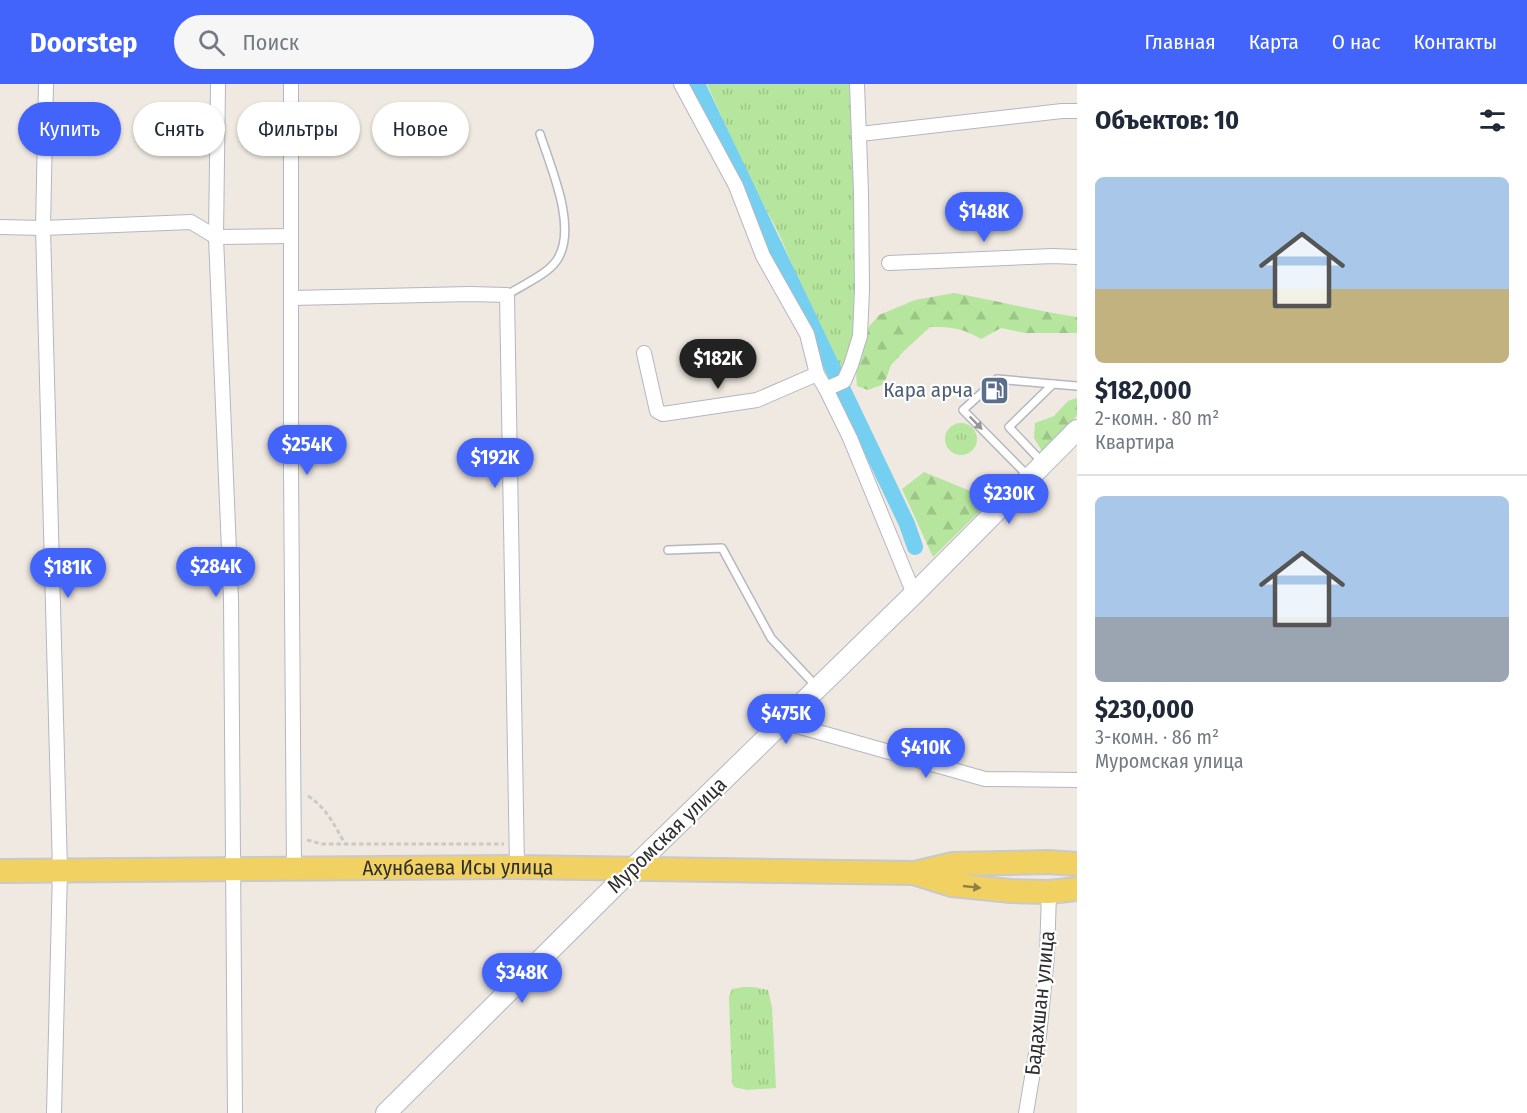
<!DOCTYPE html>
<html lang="ru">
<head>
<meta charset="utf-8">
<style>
	body { margin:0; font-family:"Fira Sans Condensed",sans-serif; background:#f6f6f7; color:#1f2937; height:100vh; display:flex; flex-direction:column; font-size:22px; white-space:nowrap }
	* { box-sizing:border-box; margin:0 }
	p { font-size:20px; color:#747a83 }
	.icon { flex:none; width:33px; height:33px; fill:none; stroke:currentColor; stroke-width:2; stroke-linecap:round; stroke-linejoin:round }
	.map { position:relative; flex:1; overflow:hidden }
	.side { display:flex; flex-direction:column; background:#fff; width:450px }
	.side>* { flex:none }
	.banner { position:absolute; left:18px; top:18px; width:570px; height:54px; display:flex; gap:12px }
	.price { position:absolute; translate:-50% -51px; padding:0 14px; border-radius:21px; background:#4264fb; color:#fff; font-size:20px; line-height:39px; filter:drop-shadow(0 2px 3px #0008) }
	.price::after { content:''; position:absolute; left:50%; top:36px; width:18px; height:14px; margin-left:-9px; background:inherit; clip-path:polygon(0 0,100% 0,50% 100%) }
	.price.current { background:#222; color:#fff }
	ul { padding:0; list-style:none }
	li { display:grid; align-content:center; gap:12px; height:318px; padding:0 18px }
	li+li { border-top:2px solid #e0e1e3 }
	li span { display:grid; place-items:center; height:186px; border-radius:9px; color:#555 }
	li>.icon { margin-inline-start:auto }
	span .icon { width:108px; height:108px; fill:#fffc; stroke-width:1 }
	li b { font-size:26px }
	h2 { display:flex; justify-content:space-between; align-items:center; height:72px; padding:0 18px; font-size:26px }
	.pill { padding:0 21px; border-radius:27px; background:#fff; box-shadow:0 2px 4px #0004; font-size:21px; line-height:54px }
	.pill.current { background:#4264fb; color:#fff }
	header { display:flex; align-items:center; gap:36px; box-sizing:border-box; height:84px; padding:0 30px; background:#4264fb; color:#fff }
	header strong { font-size:28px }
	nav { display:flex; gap:33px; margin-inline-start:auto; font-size:21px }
	.search { width:420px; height:54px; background:#f6f6f7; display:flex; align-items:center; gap:15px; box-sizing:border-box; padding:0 21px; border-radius:33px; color:#747a83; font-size:22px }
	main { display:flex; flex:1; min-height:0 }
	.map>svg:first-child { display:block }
	.grass { fill:url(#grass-tufts) }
	.forest { fill:url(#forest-firs) }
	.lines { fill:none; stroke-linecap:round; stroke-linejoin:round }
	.canal { stroke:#75cff0; stroke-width:16 }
	.lane-casing { stroke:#b4b7c1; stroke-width:10 }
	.street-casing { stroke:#b4b7c1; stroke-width:16 }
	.secondary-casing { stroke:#b4b7c1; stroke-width:22 }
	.primary-casing { stroke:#c9c9c9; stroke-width:26 }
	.path { stroke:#c9c9c9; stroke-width:3; stroke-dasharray:4.5 3; stroke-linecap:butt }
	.lane { stroke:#fff; stroke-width:7 }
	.street { stroke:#fff; stroke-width:14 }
	.secondary { stroke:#fff; stroke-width:20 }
	.primary { stroke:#f2d163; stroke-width:22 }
	.oneway { fill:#969696 }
	.oneway2 { fill:#908048 }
	.labels { text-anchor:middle; stroke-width:4.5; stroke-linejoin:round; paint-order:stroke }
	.service-label { font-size:21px; fill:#4e5e75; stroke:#fff; text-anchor:end }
	.street-label { font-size:21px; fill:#2e2e2e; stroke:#fff }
</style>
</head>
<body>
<header>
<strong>Doorstep</strong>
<div class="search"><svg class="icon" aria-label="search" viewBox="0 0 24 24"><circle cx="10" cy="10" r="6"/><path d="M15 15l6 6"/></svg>Поиск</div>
<nav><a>Главная</a><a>Карта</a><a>О нас</a><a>Контакты</a></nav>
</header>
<main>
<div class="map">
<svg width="1077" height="1029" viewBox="0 0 1077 1029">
	<defs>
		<pattern id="grass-tufts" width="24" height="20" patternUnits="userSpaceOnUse" patternTransform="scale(1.5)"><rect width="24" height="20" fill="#b6e59e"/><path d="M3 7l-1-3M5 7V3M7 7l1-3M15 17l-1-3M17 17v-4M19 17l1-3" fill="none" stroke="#9dc588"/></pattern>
		<pattern id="forest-firs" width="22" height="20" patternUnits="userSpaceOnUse" patternTransform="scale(1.5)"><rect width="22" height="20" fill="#b6e59e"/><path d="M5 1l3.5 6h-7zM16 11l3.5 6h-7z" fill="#9dc588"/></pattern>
	</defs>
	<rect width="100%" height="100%" fill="#efe9e1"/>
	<g class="grass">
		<path d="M707 0H851L850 23 856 87V237L849 272 839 291 779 150 746 87Z"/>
		<circle cx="961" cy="355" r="16"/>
		<path d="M743 903H753L768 906 772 923 776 1004 747 1006 734 1003 732 999 729 913 732 905Z"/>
	</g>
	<g class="forest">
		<path d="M954 209C995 216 1035 227 1077 233V249H1025L1001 244 981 255C962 244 952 243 930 243L904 267 891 281 884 300 868 306 857 302 856 288 867 245 879 231 915 216Z"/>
		<path d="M1077 314V332L1042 367 1034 354 1035 339 1054 332 1068 317Z"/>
		<path d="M924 388 980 411 988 419 933 473 902 405Z"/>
	</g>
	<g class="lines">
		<path class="canal" d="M697 0 907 440 915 463"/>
		<defs>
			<g id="lane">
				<path d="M507 211C522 201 547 191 557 176 578 144 551 84 540 50"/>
				<path d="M1043 379 1009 343 1053 300 1077 302"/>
				<path d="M1028 392 963 326 997 295 1053 300"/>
				<path d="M668 466 722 464 771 554 816 602"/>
			</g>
			<g id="street">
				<path d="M46 0 43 144 60 786 54 1029"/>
				<path d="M218 0 216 153 231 515 235 1029"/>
				<path d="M291 0V383L294 785"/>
				<path d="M681 0 736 102 763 172 807 250 817 290 826 305 850 354 914 510"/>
				<path d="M860 50 1062 27H1077"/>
				<path d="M0 143 43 144 191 138 216 153 291 152"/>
				<path d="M889 179 1053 172 1077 173"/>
				<path d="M292 214 470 210 507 211 517 783"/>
				<path d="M644 269 657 327 663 330 757 316 817 290"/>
				<path d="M826 305 844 297 851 281 860 252 862 206 861 108 857 0"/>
				<path d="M783 638 985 695 1077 696"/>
				<path d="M1026 1029 1039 952 1047 872 1049 808"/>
			</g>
			<path id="secondary" d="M386 1029 632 785 914 510 1077 346"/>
			<g id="primary">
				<path id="s1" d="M0 787 517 783 915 789 953 780 1048 778 1077 780"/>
				<path d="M917 790 952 801 1011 807 1049 808 1077 805"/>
			</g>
		</defs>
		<use href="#lane" class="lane-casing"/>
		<use href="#street" class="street-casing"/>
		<use href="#secondary" class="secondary-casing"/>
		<use href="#primary" class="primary-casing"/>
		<g class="path">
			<path d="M308 712C326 723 335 742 345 760"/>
			<path d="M307 756 322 760H504"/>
		</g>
		<use href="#lane" class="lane"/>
		<use href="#street" class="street"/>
		<use href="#secondary" class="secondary"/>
		<use href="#primary" class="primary"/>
	</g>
	<defs><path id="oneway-solid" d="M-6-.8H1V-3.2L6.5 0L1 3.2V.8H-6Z" transform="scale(1.5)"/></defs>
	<use class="oneway" href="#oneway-solid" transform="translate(976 339) rotate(46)"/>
	<use class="oneway2" href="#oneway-solid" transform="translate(972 803) rotate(6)"/>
	<defs>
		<symbol id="fuel-square" viewBox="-11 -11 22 22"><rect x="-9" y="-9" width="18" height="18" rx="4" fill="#5c6f8a" stroke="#fff"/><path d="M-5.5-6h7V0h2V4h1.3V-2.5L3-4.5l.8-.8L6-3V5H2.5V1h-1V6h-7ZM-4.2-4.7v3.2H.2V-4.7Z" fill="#fff"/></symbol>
	</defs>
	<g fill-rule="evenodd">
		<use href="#fuel-square" x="978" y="290" width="33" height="33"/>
	</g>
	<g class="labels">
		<g class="service-label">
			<text x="973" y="313">Кара арча</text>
		</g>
		<g class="street-label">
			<text transform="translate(667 751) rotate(-44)" y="7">Муромская улица</text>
			<text dy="7" stroke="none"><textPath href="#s1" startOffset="458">Ахунбаева Исы улица</textPath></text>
			<text transform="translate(1040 919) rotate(-84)" y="7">Бадахшан улица</text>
		</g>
	</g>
</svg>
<b class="price" style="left:984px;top:159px">$148K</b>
<b class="price current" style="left:718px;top:306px">$182K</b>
<b class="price" style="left:307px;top:392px">$254K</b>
<b class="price" style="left:495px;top:405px">$192K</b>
<b class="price" style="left:1009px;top:441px">$230K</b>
<b class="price" style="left:216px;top:514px">$284K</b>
<b class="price" style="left:68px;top:515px">$181K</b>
<b class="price" style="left:786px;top:661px">$475K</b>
<b class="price" style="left:926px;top:695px">$410K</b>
<b class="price" style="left:522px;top:920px">$348K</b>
<div class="banner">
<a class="pill current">Купить</a>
<a class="pill">Снять</a>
<a class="pill">Фильтры</a>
<a class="pill">Новое</a>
</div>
</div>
<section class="side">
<h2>Объектов: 10<svg class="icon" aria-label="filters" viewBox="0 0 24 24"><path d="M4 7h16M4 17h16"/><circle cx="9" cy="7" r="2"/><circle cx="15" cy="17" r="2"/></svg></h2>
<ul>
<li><span style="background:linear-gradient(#a9c7e8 60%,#c2b280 0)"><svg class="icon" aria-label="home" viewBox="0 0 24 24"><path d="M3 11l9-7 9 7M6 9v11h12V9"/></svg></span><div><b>$182,000</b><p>2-комн. · 80 m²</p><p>Квартира</p></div></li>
<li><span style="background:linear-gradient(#a9c7e8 65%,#9aa5b1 0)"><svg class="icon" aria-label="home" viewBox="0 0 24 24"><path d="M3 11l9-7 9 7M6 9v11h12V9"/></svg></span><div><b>$230,000</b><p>3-комн. · 86 m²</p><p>Муромская улица</p></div></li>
</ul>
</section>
</main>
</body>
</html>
